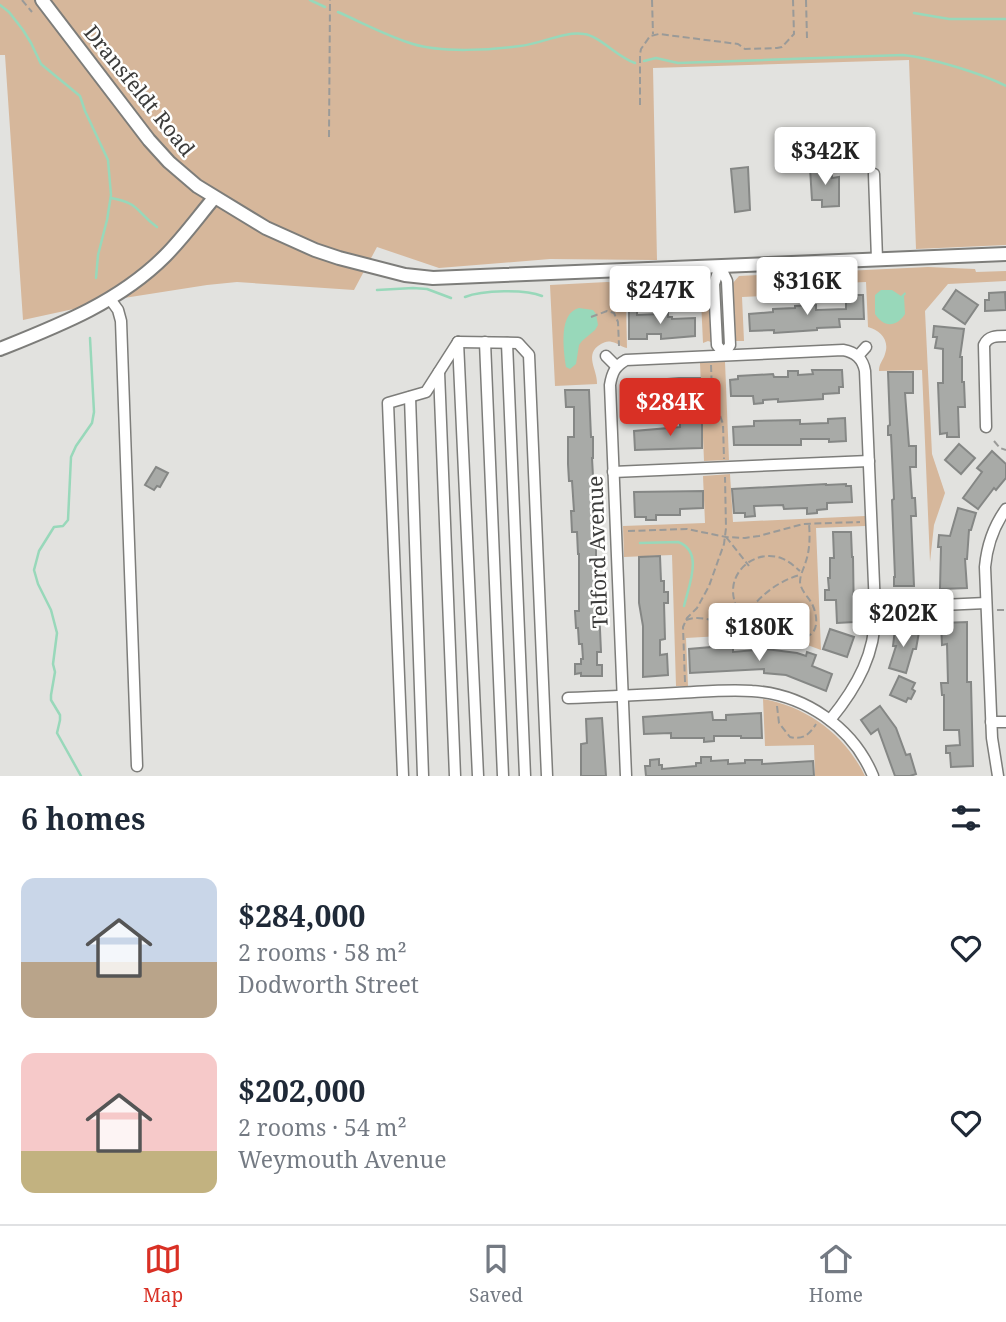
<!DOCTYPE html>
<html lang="en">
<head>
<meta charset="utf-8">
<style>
	body { margin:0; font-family:"Noto Serif",serif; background:#f6f6f7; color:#1f2937; height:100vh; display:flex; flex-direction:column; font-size:26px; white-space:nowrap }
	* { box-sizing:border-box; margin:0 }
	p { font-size:23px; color:#747a83 }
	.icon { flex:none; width:38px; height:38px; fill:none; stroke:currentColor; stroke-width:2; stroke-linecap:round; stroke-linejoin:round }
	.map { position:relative; height:776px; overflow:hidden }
	.panel { display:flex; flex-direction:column; background:#fff; flex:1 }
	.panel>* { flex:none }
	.price { position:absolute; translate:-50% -60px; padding:0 16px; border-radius:7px; background:#fff; color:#222; font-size:23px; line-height:46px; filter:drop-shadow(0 2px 4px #0008) }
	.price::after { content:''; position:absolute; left:50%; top:42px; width:21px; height:16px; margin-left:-10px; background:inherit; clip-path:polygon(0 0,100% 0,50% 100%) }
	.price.on { background:#d93025; color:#fff }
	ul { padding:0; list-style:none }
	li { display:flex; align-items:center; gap:21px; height:175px; padding:0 21px }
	li span { display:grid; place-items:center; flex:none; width:196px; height:140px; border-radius:14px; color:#555 }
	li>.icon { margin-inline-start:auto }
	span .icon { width:84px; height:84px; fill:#fffc; stroke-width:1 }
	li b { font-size:30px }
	h2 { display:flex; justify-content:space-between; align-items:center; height:84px; padding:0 21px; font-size:30px }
	.tab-bar { display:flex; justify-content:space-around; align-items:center; height:98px; border-top:2px solid #e0e1e3; background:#fff; font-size:19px; color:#747a83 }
	.tab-bar a { display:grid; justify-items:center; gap:4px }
	.tab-bar .on { color:#d93025 }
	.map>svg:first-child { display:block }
	.green { fill:#d6b79b }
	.water { fill:#98d8ba }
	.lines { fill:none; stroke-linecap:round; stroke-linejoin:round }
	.stream { stroke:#98d8ba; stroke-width:2.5 }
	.building { fill:#a8aaa7; stroke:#858785; stroke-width:2 }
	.minor-casing { stroke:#7d7d7a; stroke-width:13 }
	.major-casing { stroke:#7d7d7a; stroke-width:16 }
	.path { stroke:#9a9a98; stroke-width:2; stroke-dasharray:7 3.5; stroke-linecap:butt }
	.minor { stroke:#fff; stroke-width:10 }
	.major { stroke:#fff; stroke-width:12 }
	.labels { text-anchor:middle; stroke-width:5; stroke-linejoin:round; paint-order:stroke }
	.street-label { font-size:21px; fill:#3c3c3b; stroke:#fffffe }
</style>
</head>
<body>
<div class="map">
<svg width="1006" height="776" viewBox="0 0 1006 776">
	<rect width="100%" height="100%" fill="#e2e2df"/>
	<g class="green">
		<path d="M0 0H1006V245L916 249 909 60 653 68 657 260 550 259 439 268 377 247 354 290 237 282 207 285 124 298 23 320 5 55H0Z"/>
		<path d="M928 267 975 269 976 272 1006 271V281L948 284 925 311 932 454 945 493 934 525 930 562 922 370 879 371C879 363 883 361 885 354 890 340 880 330 868 327L866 282 842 283 816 294 742 297 744 341H735L734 339 732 287 733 283 739 276Z"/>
		<path d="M607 282 640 284 641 287 680 286 699 282 703 284 709 292 711 342 708 341 703 343 701 300 626 303 627 348C621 347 618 343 612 342 607 341 605 342 601 344 583 354 598 370 597 384L555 386 550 285Z"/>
		<path d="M725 362 729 460 704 461 700 363Z"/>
		<path d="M730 474 733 522 865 516V526L816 528 821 650 775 633 686 638 688 686H676L672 555 624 557 623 526 705 523 703 476Z"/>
		<path d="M763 699C808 707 845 735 865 776H815L814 745 765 746Z"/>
	</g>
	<g class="water">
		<path d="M881 290H892L901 296 905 292 906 294 904 296 905 314C896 328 883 327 875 314V295Z"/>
		<path d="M579 308 593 310 596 314 598 325 595 330 582 341 579 345 576 364 570 369 566 367C563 347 559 313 579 308Z"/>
	</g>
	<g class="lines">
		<g class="stream">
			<path d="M310 0 325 7"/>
			<path d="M0 5 9 12 23 30 31 43 41 64 80 96 85 111 108 160 111 195 107 220 98 255 96 278"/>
			<path d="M338 12C363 23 387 36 413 44 441 53 491 50 520 46 540 44 564 31 584 34 600 36 617 57 635 63"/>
			<path d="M914 13 949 19H1006"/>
			<path d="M644 61 656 58 678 63 903 55C931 58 981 73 1006 86"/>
			<path d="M111 198C140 203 136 212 157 227"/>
			<path d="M377 290 413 288 427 289 451 298"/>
			<path d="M465 297C482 290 526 289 542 296"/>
			<path d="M640 543 678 542C704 551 689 585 684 606"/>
			<path d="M81 776 57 733 60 720V715L51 700V695L55 672 53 664 57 633 51 610 38 584 34 570 39 551 54 527 63 526 68 520 71 457 76 446 92 423 94 412 90 338"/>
		</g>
	</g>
	<g class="building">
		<path d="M848 146H868L869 169 867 171H857V170H852V167H848Z"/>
		<path d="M831 166 832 178 839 177V206L822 207V200H812L810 168Z"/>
		<path d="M748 167 750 210 735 212 731 169Z"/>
		<path d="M956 290 978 305 965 324 943 309Z"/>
		<path d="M1005 292 1006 310 985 311V300H989V293Z"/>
		<path d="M846 295H863L864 319H839L840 327 817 328V330L774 333V330L750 331 749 314 773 312V309L795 308V306L816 305V310L846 309Z"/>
		<path d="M629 310H637V315L659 314V312H668V317H672V319L695 318V336L661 339V334H647V339H629Z"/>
		<path d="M934 326 964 329 960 357H962V382H964L965 407H958L959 437H947V433L940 434 938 383H943V349L935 348 937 337H933Z"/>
		<path d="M812 370H842L843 387H839V393L823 394V399L778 402V399L763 400V403L754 404 753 396H731L730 380 738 379V376L773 374 774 377H788V371H798V375L813 374Z"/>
		<path d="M888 372H913V393H905L909 446H916V467H910L912 498H915L916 516H911L914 586H894V577H895L892 500 894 499 891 435H888V426L890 425Z"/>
		<path d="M679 378H700V407H691V403L679 404V402L657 403V398L633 399V382L656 381V380Z"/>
		<path d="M565 390H589L591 437H593V458H592L596 531V584H598L601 652H597V665H602V676H581V673L575 674V664H581V659H583L582 644H579L578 628H576L575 611H579V554H578L577 532H572L571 511H574L572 481H569L568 464V437H574V407H566Z"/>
		<path d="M845 418 846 441 829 442V439H801V445H734L733 427 754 426V421L800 420V424L828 423V419Z"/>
		<path d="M680 423H702V448L635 450 634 431 680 427Z"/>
		<path d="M959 444 975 458 961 474 945 460Z"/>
		<path d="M992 451 1006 464V478L996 490 994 488 978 509 963 498 982 472 977 468Z"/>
		<path d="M156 467 168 473 160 487 157 486 154 490 145 485Z"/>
		<path d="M826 484V485L846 484V486H851L852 502 827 503V509L817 510V513L807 514V508L784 509 783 505 754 506 755 516 745 517V513H734L732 489Z"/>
		<path d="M703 491V508L680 509V515H656V520H646V517H635L634 492Z"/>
		<path d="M958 508 976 513 971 530H969L967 559H965L967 588 940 589 941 547H938L939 535 950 536Z"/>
		<path d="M833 532H851L852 557H853L854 622 837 623 836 600H825V590H829L828 578H830V558H834Z"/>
		<path d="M660 556 661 581H664V592H668V603H664L665 639 660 640V655L667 654 668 675 643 677V626L639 603V557Z"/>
		<path d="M967 622V682H971L973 766 951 767 950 753H946V746L960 745 959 730H944V695H942L941 683H948L947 644 942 645 941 623Z"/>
		<path d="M830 629 854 637 847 657 823 649Z"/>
		<path d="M895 629 919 632 916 649H913L906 673 889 668 896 646H893Z"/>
		<path d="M723 642H733V652L766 649 797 653 806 656 807 652 816 655 812 666 832 674 826 691 786 675 764 673V669L690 673 689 649 723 646Z"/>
		<path d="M899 676 915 683 912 689 915 691 911 699 908 698 906 702 890 695Z"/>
		<path d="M880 706 896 728 906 755 910 754 916 774 910 776H895L878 729 871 734 861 720Z"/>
		<path d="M712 712 713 720H726V715L761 713 762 738H741V736H714V741L704 742V738H671V733L644 734 643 717Z"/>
		<path d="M602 718 606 776H581V744L587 743 586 719Z"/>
		<path d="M701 757H711V761L728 760V764L745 763V760H762V764L813 761 814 776H646L645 766H650V760L659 759V765H662V769L696 766V763H701Z"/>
	</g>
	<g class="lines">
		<defs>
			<g id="minor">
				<path d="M874 174 877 259"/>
				<path d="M720 266 727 281 730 345 724 354 717 345 714 284Z"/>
				<path d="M110 299 118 310 121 321 137 766"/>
				<path d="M458 342 518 343 529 355 547 776"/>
				<path d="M458 342 478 776"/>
				<path d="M485 342 503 776"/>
				<path d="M507 343 525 776"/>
				<path d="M606 356 616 366"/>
				<path d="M858 356 866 347"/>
				<path d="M439 372 455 776"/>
				<path d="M410 397 423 776"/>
				<path d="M986 427 984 345C988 336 996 336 1006 336"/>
				<path d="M613 472 869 461"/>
				<path d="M875 608 986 603"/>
				<path d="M568 698C604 697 640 695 676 693 701 692 727 689 752 691 804 694 853 727 873 776"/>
				<path d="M991 722H1006"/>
				<path d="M403 776 388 403 426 392 458 342"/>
				<path d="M626 776 610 385C612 373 615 366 626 360L843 350C855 352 863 359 865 371L875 608C877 652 857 687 830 720"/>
				<path d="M998 776 992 738 985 567C987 545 993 527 1006 509"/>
			</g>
			<g id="major">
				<path d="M42 0 149 140 169 162 197 186 266 228 315 250 339 258 405 275 433 278 1006 254"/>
				<path d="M0 349C60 325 119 302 165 256 183 238 198 217 214 198"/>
			</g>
		</defs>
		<use href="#minor" class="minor-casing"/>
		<use href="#major" class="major-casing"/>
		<g class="path">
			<path d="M22 0 32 12"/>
			<path d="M652 0 653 34"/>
			<path d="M806 0 807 38"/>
			<path d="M640 105V54L641 49 650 36 659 34 738 44 745 49 777 48 782 47 794 34 793 0"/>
			<path d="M329 137 330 0"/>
			<path d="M591 317 607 311 614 313 618 322 619 346"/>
			<path d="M711 365 712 393 723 424 724 459"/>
			<path d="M994 441 1000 448 1006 450"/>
			<path d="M628 531 687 529 726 537 745 538 759 536 803 524 860 522"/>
			<path d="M726 537 749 566"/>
			<path d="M997 610H1006"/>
			<path d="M744 618C757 598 777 581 800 575"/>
			<path d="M741 619C738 610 733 601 733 591 733 567 758 550 781 558 789 561 794 566 800 571"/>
			<path d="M686 620C699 615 710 621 723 621 740 622 756 613 772 618 784 622 790 631 799 637 818 639 819 620 813 606 810 598 801 592 800 582 800 575 804 568 806 561 810 549 810 536 809 523"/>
			<path d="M685 682 683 627 687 618 697 608 709 586 724 544 726 528 725 477"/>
			<path d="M777 706 779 723 790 737C803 740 809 735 816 724"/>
		</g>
		<use href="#minor" class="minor"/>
		<use href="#major" class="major"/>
	</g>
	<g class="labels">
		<g class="street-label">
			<text transform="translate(139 91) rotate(51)" y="7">Dransfeldt Road</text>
			<text transform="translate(598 552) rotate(-92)" y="7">Telford Avenue</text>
		</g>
	</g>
</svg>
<b class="price" style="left:825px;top:187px">$342K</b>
<b class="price" style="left:807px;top:317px">$316K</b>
<b class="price" style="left:660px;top:326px">$247K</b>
<b class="price on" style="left:670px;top:438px">$284K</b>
<b class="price" style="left:903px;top:649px">$202K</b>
<b class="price" style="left:759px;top:663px">$180K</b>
</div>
<section class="panel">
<h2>6 homes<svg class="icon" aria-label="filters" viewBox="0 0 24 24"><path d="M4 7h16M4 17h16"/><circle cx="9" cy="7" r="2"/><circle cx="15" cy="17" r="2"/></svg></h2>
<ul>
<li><span style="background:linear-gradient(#c9d6e8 60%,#b9a48a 0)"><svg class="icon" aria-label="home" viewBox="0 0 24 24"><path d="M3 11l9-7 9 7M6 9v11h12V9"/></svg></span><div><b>$284,000</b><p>2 rooms · 58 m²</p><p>Dodworth Street</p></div><svg class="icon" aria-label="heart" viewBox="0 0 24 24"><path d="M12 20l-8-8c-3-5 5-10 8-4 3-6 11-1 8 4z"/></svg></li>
<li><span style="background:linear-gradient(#f6c9c9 70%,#c2b280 0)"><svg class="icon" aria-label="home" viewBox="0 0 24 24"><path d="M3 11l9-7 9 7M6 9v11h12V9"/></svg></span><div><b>$202,000</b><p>2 rooms · 54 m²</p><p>Weymouth Avenue</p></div><svg class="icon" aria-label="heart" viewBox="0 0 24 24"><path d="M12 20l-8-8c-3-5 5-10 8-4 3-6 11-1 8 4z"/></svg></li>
</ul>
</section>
<nav class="tab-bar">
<a class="on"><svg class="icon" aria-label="map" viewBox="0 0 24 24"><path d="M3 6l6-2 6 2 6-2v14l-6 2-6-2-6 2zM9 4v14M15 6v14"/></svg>Map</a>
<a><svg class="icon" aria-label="saved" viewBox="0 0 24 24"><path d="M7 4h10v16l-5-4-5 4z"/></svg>Saved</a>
<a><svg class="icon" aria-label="home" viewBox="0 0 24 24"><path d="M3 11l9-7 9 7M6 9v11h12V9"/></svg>Home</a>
</nav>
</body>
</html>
